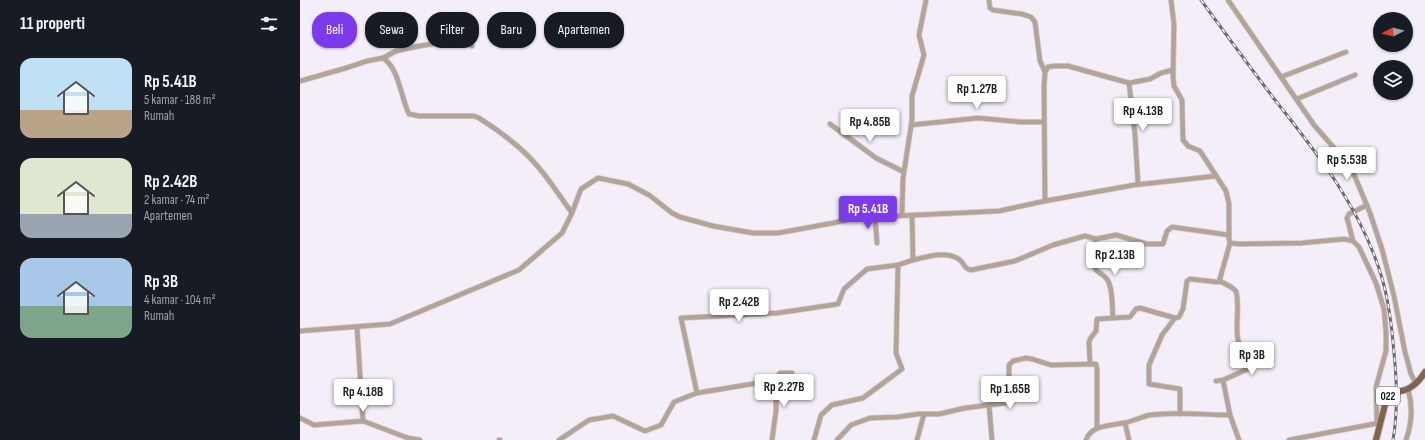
<!DOCTYPE html>
<html lang="id">
<head>
<meta charset="utf-8">
<style>
	body { margin:0; font-family:"Sofia Sans Condensed",sans-serif; background:#20242c; color:#f1f3f6; height:100vh; display:flex; flex-direction:column; font-size:15px; white-space:nowrap }
	* { box-sizing:border-box; margin:0 }
	p { font-size:13px; color:#9ea1a6 }
	.icon { flex:none; width:22px; height:22px; fill:none; stroke:currentColor; stroke-width:2; stroke-linecap:round; stroke-linejoin:round }
	.map { position:relative; flex:1; overflow:hidden }
	.sheet { display:flex; flex-direction:column; background:#171b24; width:300px }
	.sheet>* { flex:none }
	.banner { position:absolute; left:12px; top:12px; width:380px; height:36px; display:flex; gap:8px }
	.needle { width:26px; rotate:263deg }
	.controls { position:absolute; left:1073px; top:12px; display:grid; gap:8px }
	.controls a { display:grid; place-items:center; width:40px; height:40px; border-radius:50%; background:#171b24; box-shadow:0 1px 3px #0004; font-size:20px }
	.price { position:absolute; translate:-50% -34px; padding:0 9px; border-radius:4px; background:#fff; color:#222; font-size:13px; line-height:26px; filter:drop-shadow(0 1px 2px #0008) }
	.price::after { content:''; position:absolute; left:50%; top:24px; width:12px; height:9px; margin-left:-6px; background:inherit; clip-path:polygon(0 0,100% 0,50% 100%) }
	.price.selected { background:#7c3aed; color:#fff }
	ul { padding:0; list-style:none }
	li { display:flex; align-items:center; gap:12px; height:100px; padding:0 20px }
	li span { display:grid; place-items:center; flex:none; width:112px; height:80px; border-radius:12px; color:#555 }
	li>.icon { margin-inline-start:auto }
	span .icon { width:48px; height:48px; fill:#fffc; stroke-width:1 }
	li b { font-size:17px }
	h2 { display:flex; justify-content:space-between; align-items:center; height:48px; padding:0 20px; font-size:17px }
	.chip { padding:0 14px; border-radius:16px; background:#171b24; box-shadow:0 1px 3px #0004; font-size:14px; line-height:36px }
	.chip.selected { background:#7c3aed; color:#fff }
	main { display:flex; flex:1; min-height:0 }
	.map>svg:first-child { display:block }
	.lines { fill:none; stroke-linecap:round; stroke-linejoin:round }
	.minor-casing { stroke:#cfcbd3; stroke-width:6 }
	.major-casing { stroke:#cfcbd3; stroke-width:8 }
	.minor { stroke:#b4a497; stroke-width:4.5 }
	.major { stroke:#80644e; stroke-width:6 }
	.rail-casing { stroke:#6e6c71; stroke-width:3 }
	.rail { stroke:#fefdff; stroke-width:1.5; stroke-dasharray:4.5; stroke-linecap:butt }
	.labels { text-anchor:middle; stroke-width:4; stroke-linejoin:round; paint-order:stroke }
	.shield { fill:#fefdff; stroke:#5b5a5d; stroke-width:1 }
	.shield-label { font-size:11px; font-weight:bold; fill:#151417 }
</style>
</head>
<body>
<main>
<section class="sheet">
<h2>11 properti<svg class="icon" aria-label="filters" viewBox="0 0 24 24"><path d="M4 7h16M4 17h16"/><circle cx="9" cy="7" r="2"/><circle cx="15" cy="17" r="2"/></svg></h2>
<ul>
<li><span style="background:linear-gradient(#bfe0f5 65%,#b9a48a 0)"><svg class="icon" aria-label="home" viewBox="0 0 24 24"><path d="M3 11l9-7 9 7M6 9v11h12V9"/></svg></span><div><b>Rp 5.41B</b><p>5 kamar · 188 m²</p><p>Rumah</p></div></li>
<li><span style="background:linear-gradient(#dfe7d0 70%,#9aa5b1 0)"><svg class="icon" aria-label="home" viewBox="0 0 24 24"><path d="M3 11l9-7 9 7M6 9v11h12V9"/></svg></span><div><b>Rp 2.42B</b><p>2 kamar · 74 m²</p><p>Apartemen</p></div></li>
<li><span style="background:linear-gradient(#a9c7e8 60%,#7fa58c 0)"><svg class="icon" aria-label="home" viewBox="0 0 24 24"><path d="M3 11l9-7 9 7M6 9v11h12V9"/></svg></span><div><b>Rp 3B</b><p>4 kamar · 104 m²</p><p>Rumah</p></div></li>
</ul>
</section>
<div class="map">
<svg width="1125" height="440" viewBox="0 0 1125 440">
	<rect width="100%" height="100%" fill="#f3eef7"/>
	<g class="lines">
		<defs>
			<g id="minor">
				<path d="M689 0 690 8 693 10 722 14 731 17 735 22 740 61 745 72"/>
				<path d="M871 0 874 24 873 76 874 86 882 100 883 140 888 146 900 151 926 191 929 204V239L930 243 939 244 1002 243 1044 239 1053 241"/>
				<path d="M928 0 1014 125 1042 157 1053 172 1070 213 1082 249 1094 296 1105 352 1111 374 1116 384"/>
				<path d="M83 58C99 68 101 98 109 114L119 116H174L179 118C201 132 223 148 239 168 251 182 261 198 272 213"/>
				<path d="M981 77 1046 52"/>
				<path d="M0 81 46 68 67 61 83 58 96 51 119 46 159 40 172 46"/>
				<path d="M829 83 835 134 838 184"/>
				<path d="M997 99 1055 75"/>
				<path d="M530 124 576 158 604 172"/>
				<path d="M611 125 678 118 720 122H744"/>
				<path d="M745 201 744 87 745 72 748 67 754 66H768L829 83 850 79 861 73 873 70"/>
				<path d="M1067 205 1049 214 1047 218 1053 241 1059 247 1076 283 1084 309 1086 332V351L1076 387 1077 423"/>
				<path d="M602 215 603 178 612 120V96L624 55 619 35 626 0"/>
				<path d="M612 215 613 260C627 257 647 250 660 260 664 263 664 269 671 270L715 261 753 245 785 236 796 239 816 235 847 244H863L867 231 872 227 929 235"/>
				<path d="M575 217 577 243"/>
				<path d="M796 239C795 247 791 262 796 270 801 275 807 276 809 283 813 293 812 307 813 317"/>
				<path d="M920 281 931 287 936 291C940 307 935 324 938 340 940 349 951 354 952 365L948 369 923 380 930 415 939 440"/>
				<path d="M57 327 63 421"/>
				<path d="M0 331 90 324 219 270 262 233 272 213 281 189 298 178 328 184 349 195 372 213 380 217 413 226 453 233H478L533 223 555 218 699 211 745 201 834 185 916 176"/>
				<path d="M790 363 789 343 790 339 796 331 797 319 830 317 836 309 840 308 875 318"/>
				<path d="M476 380 397 393 381 318 478 313 538 304 544 289 567 269 598 265"/>
				<path d="M916 381 923 380"/>
				<path d="M689 405 692 440"/>
				<path d="M880 414V389L849 384V365L862 335 875 318 879 317 883 309 887 281 890 279 917 282H919L930 243"/>
				<path d="M0 418 14 425 63 421 108 438 120 440"/>
				<path d="M825 423 829 440"/>
				<path d="M199 440H200"/>
				<path d="M259 440 289 420 313 416 345 431 361 425 374 402 397 393"/>
				<path d="M472 440 476 411V380L480 373H492"/>
				<path d="M514 440 521 415 532 405 563 398 602 369 596 353 598 265 613 260"/>
				<path d="M537 440 551 425 570 418 598 417 618 414H639L665 408 706 403 709 397V365L713 361 726 358 732 359 751 365 796 364 797 369V428"/>
				<path d="M617 440 624 414"/>
				<path d="M786 440C791 425 810 426 823 423 832 422 840 417 850 415 876 411 904 415 930 415"/>
				<path d="M989 440 1079 423"/>
				<path d="M1106 440C1112 423 1113 406 1108 389"/>
			</g>
			<path id="major" d="M1076 440 1087 397C1092 392 1098 392 1105 390 1114 387 1120 380 1125 372"/>
		</defs>
		<use href="#minor" class="minor-casing"/>
		<use href="#major" class="major-casing"/>
		<use href="#minor" class="minor"/>
		<use href="#major" class="major"/>
		<defs>
			<path id="rail" d="M901 0C925 33 950 67 975 100 1018 154 1062 210 1082 278 1089 302 1092 328 1094 353 1097 382 1098 411 1093 440"/>
		</defs>
		<use href="#rail" class="rail-casing"/>
		<use href="#rail" class="rail"/>
	</g>
	<g class="labels">
		<rect class="shield" x="1076" y="387" width="24" height="18" rx="3"/>
		<g class="shield-label">
			<text x="1088" y="400">022</text>
		</g>
	</g>
</svg>
<div class="controls">
<a><svg class="needle" viewBox="-14 -14 28 28"><path d="M0-13l5 13h-10z" fill="#e53935"/><path d="M0 13l5-13h-10z" fill="#9ea1a6"/></svg></a>
<a><svg class="icon" aria-label="layers" viewBox="0 0 24 24"><path d="M12 4l9 5-9 5-9-5zM3 14l9 5 9-5"/></svg></a>
</div>
<b class="price" style="left:677px;top:110px">Rp 1.27B</b>
<b class="price" style="left:843px;top:132px">Rp 4.13B</b>
<b class="price" style="left:570px;top:143px">Rp 4.85B</b>
<b class="price" style="left:1047px;top:181px">Rp 5.53B</b>
<b class="price selected" style="left:568px;top:230px">Rp 5.41B</b>
<b class="price" style="left:815px;top:276px">Rp 2.13B</b>
<b class="price" style="left:439px;top:323px">Rp 2.42B</b>
<b class="price" style="left:952px;top:376px">Rp 3B</b>
<b class="price" style="left:484px;top:408px">Rp 2.27B</b>
<b class="price" style="left:710px;top:410px">Rp 1.65B</b>
<b class="price" style="left:63px;top:413px">Rp 4.18B</b>
<div class="banner">
<a class="chip selected">Beli</a>
<a class="chip">Sewa</a>
<a class="chip">Filter</a>
<a class="chip">Baru</a>
<a class="chip">Apartemen</a>
</div>
</div>
</main>
</body>
</html>
